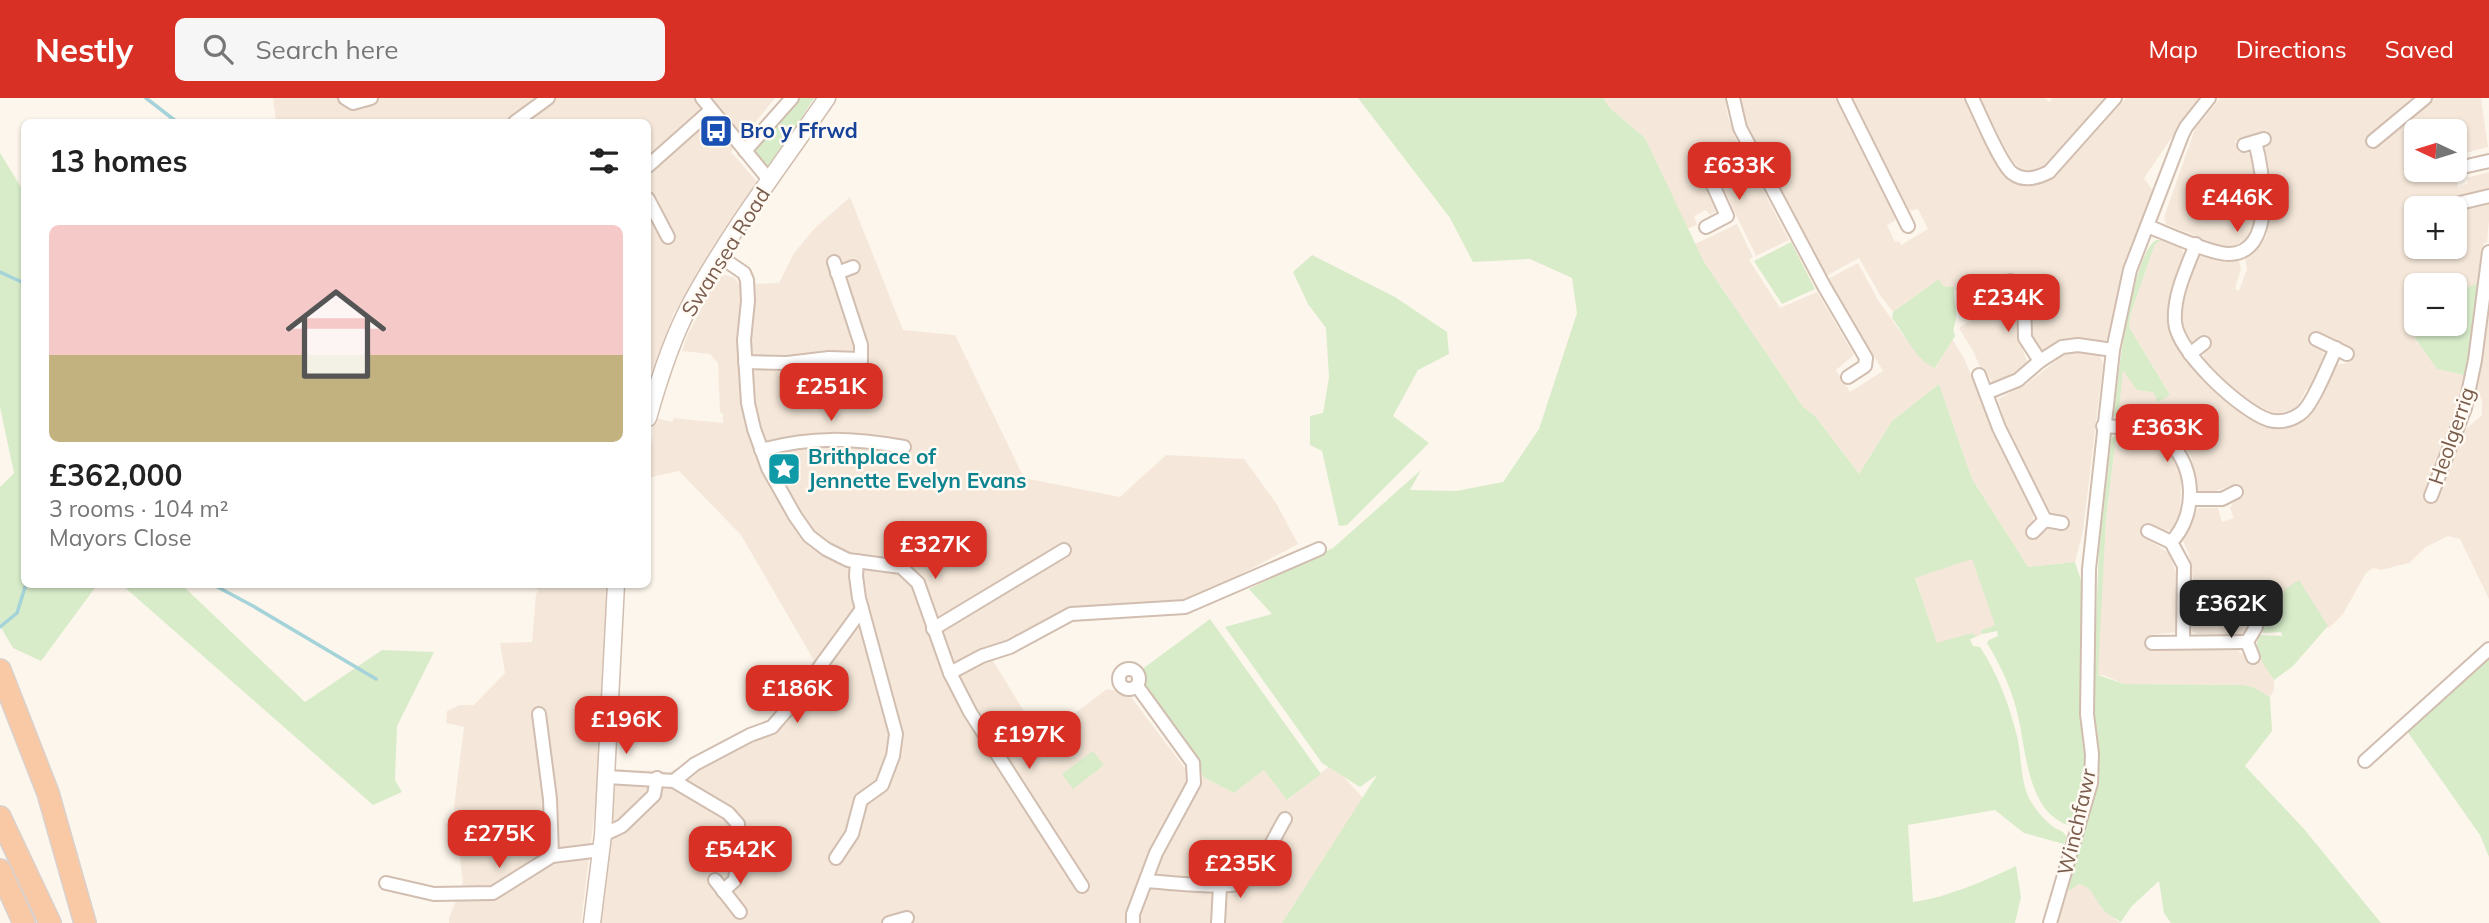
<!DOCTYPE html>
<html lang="en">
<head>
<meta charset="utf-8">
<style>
	body { margin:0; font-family:Mulish,sans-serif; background:#f6f6f6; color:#222; height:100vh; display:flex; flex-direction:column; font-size:26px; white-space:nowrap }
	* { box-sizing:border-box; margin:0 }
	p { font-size:23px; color:#767676 }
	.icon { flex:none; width:38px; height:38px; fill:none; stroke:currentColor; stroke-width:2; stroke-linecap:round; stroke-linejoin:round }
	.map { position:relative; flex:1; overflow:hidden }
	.side { position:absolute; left:21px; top:21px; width:630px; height:469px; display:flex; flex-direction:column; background:#fff; border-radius:10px; box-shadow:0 2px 5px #0004 }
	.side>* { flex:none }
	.needle { width:46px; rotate:274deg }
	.tools { position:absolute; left:2404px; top:21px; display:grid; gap:14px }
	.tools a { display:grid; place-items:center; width:63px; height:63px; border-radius:10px; background:#fff; box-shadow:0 2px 5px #0004; font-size:35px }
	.price { position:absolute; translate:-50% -60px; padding:0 16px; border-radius:14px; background:#d93025; color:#fff; font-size:23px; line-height:46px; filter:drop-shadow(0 2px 4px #0008) }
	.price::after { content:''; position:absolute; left:50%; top:42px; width:21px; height:16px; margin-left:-10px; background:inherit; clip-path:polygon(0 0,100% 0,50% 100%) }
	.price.current { background:#222; color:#fff }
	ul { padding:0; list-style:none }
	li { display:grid; align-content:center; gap:14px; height:371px; padding:0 28px }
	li+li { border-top:2px solid #e0e0e0 }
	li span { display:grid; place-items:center; height:217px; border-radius:10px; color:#555 }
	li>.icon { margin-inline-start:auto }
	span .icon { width:126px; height:126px; fill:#fffc; stroke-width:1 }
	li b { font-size:30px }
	h2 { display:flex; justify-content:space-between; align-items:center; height:84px; padding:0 28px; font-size:30px }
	header { display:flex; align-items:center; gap:42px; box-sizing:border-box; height:98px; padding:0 35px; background:#d93025; color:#fff }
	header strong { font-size:33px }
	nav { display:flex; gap:38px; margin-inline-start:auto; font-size:24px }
	.search { width:490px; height:63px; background:#f6f6f6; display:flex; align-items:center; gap:18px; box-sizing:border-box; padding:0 24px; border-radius:10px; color:#767676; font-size:26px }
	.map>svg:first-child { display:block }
	.residential { fill:#f5e8da }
	.green { fill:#d8ecc9 }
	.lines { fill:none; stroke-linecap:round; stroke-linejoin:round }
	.stream { stroke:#a5d3da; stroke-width:3.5 }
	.minor-casing { stroke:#d1beb0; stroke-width:16 }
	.tertiary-casing { stroke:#d1beb0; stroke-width:19 }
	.trunk-casing { stroke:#dad1cd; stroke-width:24 }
	.minor { stroke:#fff; stroke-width:12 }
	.tertiary { stroke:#fff; stroke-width:16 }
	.trunk { stroke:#f9c8a4; stroke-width:21 }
	.labels { text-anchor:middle; stroke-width:5; stroke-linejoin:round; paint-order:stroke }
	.transit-label { font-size:21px; font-weight:bold; fill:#164399; stroke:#fffaf3; text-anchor:start }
	.street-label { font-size:21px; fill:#7a5c4d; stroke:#fffaf3 }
	.culture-label { font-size:21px; font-weight:bold; fill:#0d838f; stroke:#fffaf3; text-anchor:start }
</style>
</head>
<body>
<header>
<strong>Nestly</strong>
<div class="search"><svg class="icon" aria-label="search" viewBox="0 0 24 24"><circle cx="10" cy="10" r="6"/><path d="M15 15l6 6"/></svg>Search here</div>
<nav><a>Map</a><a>Directions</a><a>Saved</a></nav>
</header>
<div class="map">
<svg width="2489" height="825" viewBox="0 0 2489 825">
	<rect width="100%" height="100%" fill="#fdf6ec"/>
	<g class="residential">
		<path d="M273 0H775L731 54 760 87 674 215 648 284V24H276Z"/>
		<path d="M1603 0H1725L1728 19 1737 44 1736 48 1733 52 1697 72 1717 112 1710 117 1706 112 1694 118 1697 127 1687 131 1645 40 1610 10Z"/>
		<path d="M1741 0H1835L1895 117V123L1887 127 1895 144 1899 143 1901 147 1928 131 1918 111 1908 113 1851 0H1963L2001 74 2009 83 2026 88 2043 85 2053 80 2126 0H2204L2179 29 2144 80 2153 93 2129 159 2108 241 2103 243 2068 240 2043 252 2038 250 2033 242 2031 228 2032 202 2042 194 2046 188 2045 184 2041 180 2024 182 2013 176 2008 178 2005 187 2016 199 2017 236 2028 266 2007 280 1992 284 1983 270 1981 271 1973 253 1959 230 1978 217 1976 214 1981 194 1971 193V191L1954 192V189L1943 188 1939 181 1893 214 1880 197 1859 160 1826 178 1746 26Z"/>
		<path d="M1979 0H2045L2049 4 2053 0H2105L2045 67 2030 73 2022 72 2012 63Z"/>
		<path d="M2220 0H2421L2369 46 2371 50 2430 0H2481L2488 49 2455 58V33H2417V72H2455V62L2458 89 2468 86 2467 80 2489 74V96L2451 105 2439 110H2417V149H2455V111L2489 102V122L2487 145H2484L2478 185 2458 194 2455 198V187H2417V226H2442L2436 233 2414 240 2438 271 2468 278 2458 338 2482 317V300L2472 301 2486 211 2489 210V501L2460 441 2448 438 2426 449 2409 465 2381 472 2373 470 2366 475 2343 516 2329 530 2298 483 2283 498 2265 507 2258 524 2249 526 2242 536H2197L2192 533 2193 480 2189 457 2183 443 2198 410H2218L2222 424 2234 420 2230 410 2233 405 2244 398 2235 386 2213 394 2198 393 2191 358 2175 339 2151 327 2118 322 2122 271 2170 297 2129 229 2131 215 2155 146 2162 142 2179 147 2185 157 2168 212 2171 238 2180 256 2200 278 2262 327 2278 330 2297 326 2309 316 2335 267 2347 265 2352 253 2315 235 2319 248 2323 252 2324 263 2310 292H2306L2298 307 2293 311 2280 315 2270 314 2252 305 2230 290 2205 265 2203 255 2211 247 2204 238 2195 245H2190L2185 239 2181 227V212L2197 160 2204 156 2227 164 2239 163 2241 171 2235 191 2239 193 2247 171 2245 160 2266 140 2270 118 2271 79 2265 51 2271 44 2267 32 2235 43 2239 55 2244 53 2252 58 2255 71 2256 104 2254 124 2247 140 2234 148H2221L2166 126 2164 119 2195 31Z"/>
		<path d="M1743 66 1752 71 1789 142 1756 158 1722 88 1723 77Z"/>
		<path d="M850 99 903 232 955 237 1024 380 1120 399 1166 357 1244 361 1276 405 1298 446 1189 504 1072 520 992 561 1041 641 1107 591 1128 595 1184 669 1234 695 1264 672 1288 702 1332 666 1363 700 1282 825H599L617 671 670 674 769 623 816 566 741 437 679 373 648 380V362L653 337V323L656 320 672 324 674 320 723 325V316L720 314 718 265 710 256 682 253 687 238 717 180 725 177 735 180 739 186 779 185 794 155 814 131Z"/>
		<path d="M1737 126 1753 159 1749 162 1780 210 1817 194 1854 257 1836 272 1850 294 1883 273 1828 181 1858 165 1878 202 1908 244 1936 270 1952 241 1964 260 1999 346 2033 414V424L2026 433 2030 440 2034 441 2049 431 2061 433 2066 429 2063 419 2053 417 2046 407 2006 327 1998 301 2027 286 2063 257 2076 254 2100 258 2103 266 2083 433 2075 464 2028 469 1972 381 1939 286 1892 323 1859 376 1815 318 1803 309 1704 164 1695 146Z"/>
		<path d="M2116 338 2152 343 2161 348 2177 366 2181 380 2180 412 2173 432 2164 433 2150 425 2145 426 2141 433 2143 438 2170 456 2178 482 2176 534 2151 537 2148 539 2146 547 2153 552 2236 551 2252 565 2260 560 2274 582V592L2270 599 2253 589 2243 587 2124 586 2103 577H2097L2106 421Z"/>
		<path d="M1972 460 1996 527 1982 532V536L1976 539 1971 535 1937 546 1915 479Z"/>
		<path d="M530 487H608L598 686 581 825H449V820L463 785 454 709 464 629 446 625 447 613 460 607H474L505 575 500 545 532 544 536 496 539 492Z"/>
		<path d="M2078 786 2085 787 2096 798 2102 811 2120 825H2053L2065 790Z"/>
	</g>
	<g class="green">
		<path d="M798 0H814L769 71 752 52Z"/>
		<path d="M1358 0H1603L1610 10 1645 40 1704 164 1803 309 1815 318 1859 376 1892 323 1939 286 1972 381 2028 469 2075 464 2085 495 2087 657V676L2074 726C2066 728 2062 725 2055 720 2026 700 2025 642 2016 610 2010 587 1999 565 1987 545L1989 542 1998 538 1997 533 1982 536 1981 534 1982 532 1995 527 1972 461 1915 480 1937 545 1971 535 1974 536 1976 539 1970 541 1973 548 1980 549C1998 576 2009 607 2017 638 2022 659 2020 683 2030 702 2036 712 2045 723 2055 730 2061 733 2063 733 2067 739L2064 746 2024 735 1995 712 1908 727 1913 804C1949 799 1984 783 2016 768L2021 799 2015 825H1282L1377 677 1360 689 1322 665 1225 529 1272 516 1249 491 1333 450 1421 372 1410 392 1456 393 1503 384 1539 331 1577 215 1572 180 1530 161 1473 164 1450 120Z"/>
		<path d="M0 55 24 94V486L97 487 41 563 13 550 0 528V389L14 375 0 309Z"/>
		<path d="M2156 142H2162L2155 146 2131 215 2129 229 2170 297 2158 304 2153 294 2137 292 2123 272 2118 322 2114 317C2117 285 2131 158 2156 142Z"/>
		<path d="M1791 144 1815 191 1782 206 1754 163Z"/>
		<path d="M1312 157 1395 199 1447 234 1449 256 1418 272 1393 318 1429 345 1347 427 1339 428 1322 353 1310 347V318L1323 315 1329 279 1326 230 1308 206 1293 174Z"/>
		<path d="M1939 181 1943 188 1954 189C1953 199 1957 210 1956 220 1955 227 1952 230 1955 238L1935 270C1916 263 1904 235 1892 220L1893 214Z"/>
		<path d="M2478 185 2481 188 2468 278 2437 271 2414 239 2436 233 2442 226H2455V198L2457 194Z"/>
		<path d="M2116 338 2106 421 2098 577 2124 586 2243 587 2253 589 2270 599 2272 633 2245 668 2304 731 2381 825H2171L2164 815 2159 783 2131 809 2121 824C2115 820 2106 816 2102 810 2094 801 2093 788 2078 786L2071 792 2066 790 2095 690 2092 612 2099 451 2111 342 2112 339Z"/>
		<path d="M2299 482 2328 528 2293 568 2274 582C2266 569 2252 554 2259 537L2282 538 2281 534 2263 535 2262 527 2258 524C2263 513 2266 501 2278 496L2283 497 2285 491Z"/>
		<path d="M122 487H182L305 604 382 552 434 554 397 628 395 682 402 694 373 707Z"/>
		<path d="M1210 521 1321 676 1287 702 1264 672 1234 695 1203 679 1196 656 1143 589 1145 580 1141 572Z"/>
		<path d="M2489 556V759L2480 737 2407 633Z"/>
		<path d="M1093 653 1104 667 1073 691 1062 676Z"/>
	</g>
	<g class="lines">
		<g class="stream">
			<path d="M146 0 177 24"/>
			<path d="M0 174 24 185"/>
			<path d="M212 486 253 508 376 581"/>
			<path d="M0 529 17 515 26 486"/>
		</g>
		<defs>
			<g id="minor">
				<path d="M345 0 353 5 371 0"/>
				<path d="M702 0 770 83"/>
				<path d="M1733 0 1740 30 1824 188 1866 260 1865 268 1848 279"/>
				<path d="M1844 0 1908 128"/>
				<path d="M1972 0C1980 16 2000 65 2012 75 2024 84 2037 80 2049 74L2115 0"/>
				<path d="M515 24 548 0"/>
				<path d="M2373 43 2425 0"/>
				<path d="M2244 47 2264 41"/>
				<path d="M745 53 792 0"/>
				<path d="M648 68 711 12"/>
				<path d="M2467 68 2489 63"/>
				<path d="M648 101 668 139"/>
				<path d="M2448 110 2460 105 2489 98"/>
				<path d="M2147 128C2166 135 2210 156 2229 156 2277 155 2263 72 2255 44"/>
				<path d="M1706 129 1727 118 1713 87 1715 72 1752 52"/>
				<path d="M2196 146C2187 170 2173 197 2175 224 2177 254 2241 313 2269 322 2280 325 2291 322 2300 316 2312 309 2329 265 2336 250"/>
				<path d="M719 158 744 175 747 182 748 203 744 242 748 305 754 331 768 370 795 418 809 438 826 451 848 462 901 469 918 485 950 575 970 614 1082 788"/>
				<path d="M837 175 853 169"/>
				<path d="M2010 183 2024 192 2025 240 2040 263"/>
				<path d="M2024 192 2038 186"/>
				<path d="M2316 241 2347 256"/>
				<path d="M2190 256 2204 245"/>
				<path d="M745 264 787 265 829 260 861 261V247L834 164"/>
				<path d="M1979 277 1999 330 2045 422"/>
				<path d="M860 278 861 261"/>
				<path d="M1986 295 2018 282 2040 263 2062 249 2078 247 2113 252"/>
				<path d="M2103 328C2121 329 2147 330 2162 339 2196 361 2199 416 2171 444"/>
				<path d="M761 352C812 338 852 340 904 349"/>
				<path d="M2431 398 2465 310 2475 262 2489 154"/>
				<path d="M2190 401H2222L2236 394"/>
				<path d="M2148 433 2171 444 2184 468 2183 543"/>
				<path d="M2033 434 2045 422 2062 425"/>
				<path d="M933 531 1064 452"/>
				<path d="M2152 545 2247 544"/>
				<path d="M2253 559 2247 544 2256 529"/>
				<circle cx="1129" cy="581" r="10"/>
				<path d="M950 575 982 558 1010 549 1071 516 1185 509 1319 451"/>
				<path d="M539 616 550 701 552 758"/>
				<path d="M2365 663 2489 551"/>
				<path d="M607 679 674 683 728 715 738 726 739 743 735 782 723 793"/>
				<path d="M674 683 695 666 750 637 772 629 797 600 862 511"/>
				<path d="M603 737 622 728 654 697 657 680"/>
				<path d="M836 760 852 736 861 702 882 687 893 658 896 636 859 500 856 478 857 463"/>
				<path d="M715 782 740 814"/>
				<path d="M1146 783C1164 784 1230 792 1242 784 1262 770 1273 741 1285 721"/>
				<path d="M386 785 434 796 493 795 552 758 601 752"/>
				<path d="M889 825 907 820"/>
				<path d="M1133 825V816L1156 755 1194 685 1193 665 1137 588"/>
				<path d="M1218 825 1220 788"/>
				<path d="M2050 825 2091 685 2092 656 2087 616 2089 471 2113 252 2130 172 2182 37 2186 29 2209 0"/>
			</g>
			<g id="tertiary">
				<path d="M648 320C659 281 672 240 691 205 730 133 781 67 827 0"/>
				<path d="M592 825 603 737 616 486"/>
			</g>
			<g id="trunk">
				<path d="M0 572 48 695 85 825"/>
				<path d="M0 719 50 825"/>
				<path d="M0 772 24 825"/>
			</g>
		</defs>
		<use href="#minor" class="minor-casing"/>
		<use href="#tertiary" class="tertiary-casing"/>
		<use href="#trunk" class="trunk-casing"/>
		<use href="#minor" class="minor"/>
		<use href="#tertiary" class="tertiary"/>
		<use href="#trunk" class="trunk"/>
	</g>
	<defs>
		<symbol id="bus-square" viewBox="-11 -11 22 22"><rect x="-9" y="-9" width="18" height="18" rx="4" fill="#1a4fb4" stroke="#fffaf3"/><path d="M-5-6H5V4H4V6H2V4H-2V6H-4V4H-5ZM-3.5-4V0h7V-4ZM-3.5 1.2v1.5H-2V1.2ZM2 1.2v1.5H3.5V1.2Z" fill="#fff"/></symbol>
		<symbol id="sight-square" viewBox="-11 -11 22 22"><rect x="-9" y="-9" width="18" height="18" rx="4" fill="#0f9aa8" stroke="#fffaf3"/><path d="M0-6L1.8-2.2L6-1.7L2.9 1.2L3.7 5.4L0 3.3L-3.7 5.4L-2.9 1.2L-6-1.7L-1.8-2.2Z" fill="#fff"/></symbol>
	</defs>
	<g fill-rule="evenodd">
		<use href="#bus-square" x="697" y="14" width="38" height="38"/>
		<use href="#sight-square" x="765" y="352" width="38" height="38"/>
	</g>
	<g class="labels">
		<g class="transit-label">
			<text x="740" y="40">Bro y Ffrwd</text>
		</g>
		<g class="street-label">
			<text transform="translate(726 154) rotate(-58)" y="7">Swansea Road</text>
			<text transform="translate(2452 338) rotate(-71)" y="7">Heolgerrig</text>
			<text transform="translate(2077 724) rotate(-77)" y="7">Winchfawr</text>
		</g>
		<g class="culture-label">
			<text x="808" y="366">Brithplace of<tspan x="808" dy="24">Jennette Evelyn Evans</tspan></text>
		</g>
	</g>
</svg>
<div class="tools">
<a><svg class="needle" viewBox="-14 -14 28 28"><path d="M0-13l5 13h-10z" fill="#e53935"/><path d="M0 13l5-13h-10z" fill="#767676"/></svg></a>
<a>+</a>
<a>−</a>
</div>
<b class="price" style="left:1739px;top:104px">£633K</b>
<b class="price" style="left:2237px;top:136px">£446K</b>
<b class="price" style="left:2008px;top:236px">£234K</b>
<b class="price" style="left:831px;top:325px">£251K</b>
<b class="price" style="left:2167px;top:366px">£363K</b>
<b class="price" style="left:935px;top:483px">£327K</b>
<b class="price current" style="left:2231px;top:542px">£362K</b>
<b class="price" style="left:797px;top:627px">£186K</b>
<b class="price" style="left:626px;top:658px">£196K</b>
<b class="price" style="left:1029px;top:673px">£197K</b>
<b class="price" style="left:499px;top:772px">£275K</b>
<b class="price" style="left:740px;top:788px">£542K</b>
<b class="price" style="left:1240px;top:802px">£235K</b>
<section class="side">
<h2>13 homes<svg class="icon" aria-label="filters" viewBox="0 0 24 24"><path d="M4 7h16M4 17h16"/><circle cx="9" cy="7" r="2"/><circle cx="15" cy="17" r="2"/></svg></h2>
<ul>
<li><span style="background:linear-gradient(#f6c9c9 60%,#c2b280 0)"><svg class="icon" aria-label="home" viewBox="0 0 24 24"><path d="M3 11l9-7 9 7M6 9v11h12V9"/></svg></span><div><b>£362,000</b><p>3 rooms · 104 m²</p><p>Mayors Close</p></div></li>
</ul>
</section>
</div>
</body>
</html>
